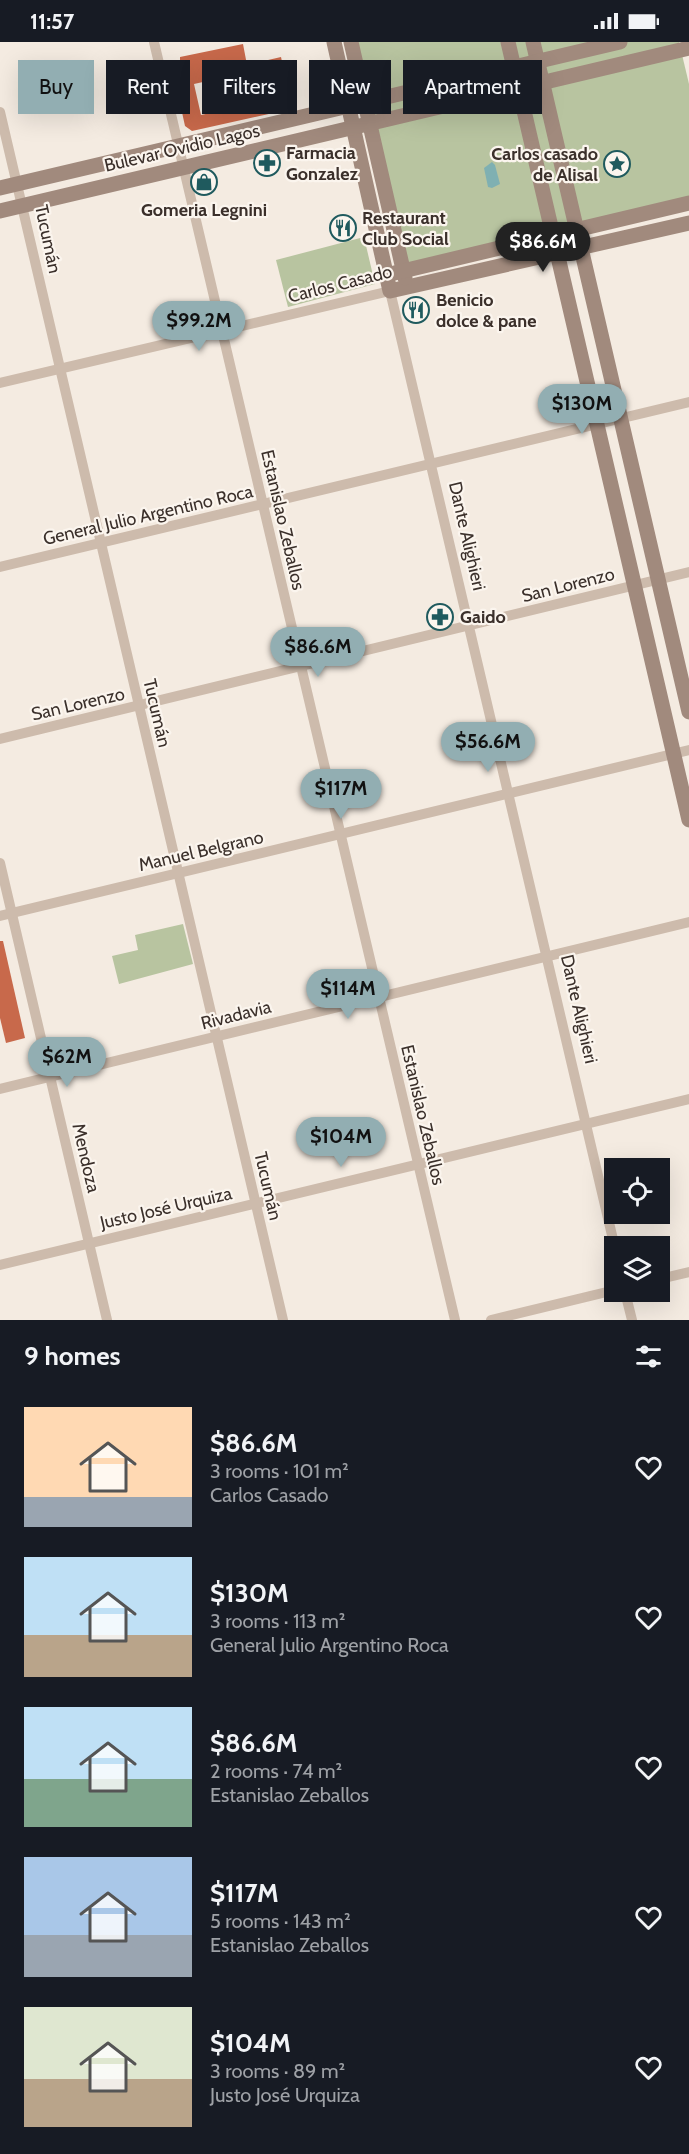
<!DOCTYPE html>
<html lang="en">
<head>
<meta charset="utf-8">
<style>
	body { margin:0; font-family:Cabin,sans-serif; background:#20242c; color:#f1f3f6; height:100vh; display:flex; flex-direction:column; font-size:22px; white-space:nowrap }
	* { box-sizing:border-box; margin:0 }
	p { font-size:20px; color:#9ea1a6 }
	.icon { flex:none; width:33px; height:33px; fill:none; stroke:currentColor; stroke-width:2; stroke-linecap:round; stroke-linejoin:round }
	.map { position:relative; height:1278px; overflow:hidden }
	.side { display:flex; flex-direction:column; background:#171b24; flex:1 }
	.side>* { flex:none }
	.banner { position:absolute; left:18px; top:18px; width:654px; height:54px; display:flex; gap:12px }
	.fabs { position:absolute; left:604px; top:1116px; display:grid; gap:12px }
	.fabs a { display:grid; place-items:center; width:66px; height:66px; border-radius:0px; background:#171b24; box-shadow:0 6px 24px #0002; font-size:30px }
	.price { position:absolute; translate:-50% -51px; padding:0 14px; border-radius:21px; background:#92aeb2; color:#111; font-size:20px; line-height:39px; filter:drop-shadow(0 2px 3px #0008) }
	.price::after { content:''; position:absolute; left:50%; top:36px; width:18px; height:14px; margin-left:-9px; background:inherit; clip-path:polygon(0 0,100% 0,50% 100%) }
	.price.active { background:#222; color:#fff }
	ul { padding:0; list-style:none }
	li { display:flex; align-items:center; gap:18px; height:150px; padding:0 24px }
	li span { display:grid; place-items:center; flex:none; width:168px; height:120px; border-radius:0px; color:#555 }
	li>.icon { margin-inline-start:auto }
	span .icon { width:72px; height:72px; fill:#fffc; stroke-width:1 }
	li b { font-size:26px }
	h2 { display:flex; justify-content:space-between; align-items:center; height:72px; padding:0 24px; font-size:26px }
	.pill { padding:0 21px; border-radius:0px; background:#171b24; box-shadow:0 6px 24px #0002; font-size:21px; line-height:54px }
	.pill.active { background:#92aeb2; color:#111 }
	.status { display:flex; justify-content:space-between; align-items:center; height:42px; padding:0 30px; background:#171b24; direction:ltr }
	.status svg { height:16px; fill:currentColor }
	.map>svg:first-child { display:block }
	.green { fill:#b8c4a0 }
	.water { fill:#7fb0b2 }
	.building { fill:#c8694b; fill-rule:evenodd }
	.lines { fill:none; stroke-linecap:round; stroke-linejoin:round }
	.street { stroke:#cdbbac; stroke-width:10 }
	.secondary { stroke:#a18a7d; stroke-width:15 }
	.labels { text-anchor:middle; stroke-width:4.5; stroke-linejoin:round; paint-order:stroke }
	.street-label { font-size:18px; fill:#3b302b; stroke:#fbf5ee }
	.poi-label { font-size:18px; font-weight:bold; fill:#3b302b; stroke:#fbf5ee; text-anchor:start }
</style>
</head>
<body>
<div class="status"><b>11:57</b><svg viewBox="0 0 49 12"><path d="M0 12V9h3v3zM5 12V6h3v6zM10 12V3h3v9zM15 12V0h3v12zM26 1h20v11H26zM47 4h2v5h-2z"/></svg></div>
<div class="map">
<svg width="689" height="1278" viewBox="0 0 689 1278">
	<rect width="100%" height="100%" fill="#f4ebe1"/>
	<g class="green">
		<path d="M355 0H679L689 42V157L406 223Z"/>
		<path d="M364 195 375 242 288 265 276 218Z"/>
		<path d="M183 882 193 922 119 942 112 914 138 908 135 893Z"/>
	</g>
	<path class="water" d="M492 120 495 123 500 142 492 146 488 145 484 126Z"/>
	<g class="building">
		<path d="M243 2 247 23 281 15 286 38 281 39 287 68 192 89 185 84 171 20 180 18V15ZM212 38 219 69 201 73 194 42Z"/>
		<path d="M0 899H3L25 996 6 1001 0 976Z"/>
	</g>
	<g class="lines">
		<g class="street">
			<path d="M154 0 455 1278"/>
			<path d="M0 70 283 1278"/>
			<path d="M0 341 390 249 615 1206"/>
			<path d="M0 525 689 360"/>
			<path d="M0 697 689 530"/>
			<path d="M0 821 107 1278"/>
			<path d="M0 874 689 708"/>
			<path d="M0 1047 689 880"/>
			<path d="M0 1223 689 1057"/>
			<path d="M660 1237 689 1230"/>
			<path d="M625 1250 632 1278"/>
			<path d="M491 1278 615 1248"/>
		</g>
		<g class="secondary">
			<path d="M334 0 390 249 689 181"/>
			<path d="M351 0 405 236"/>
			<path d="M508 0 689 778"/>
			<path d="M533 0 689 670"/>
			<path d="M0 146 620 0"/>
			<path d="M0 169 689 6"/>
			<path d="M386 233 689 161"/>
		</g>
	</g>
	<defs>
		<symbol id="pharmacy-ring" viewBox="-11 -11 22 22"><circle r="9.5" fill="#fbf5ee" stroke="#1f5a5e" stroke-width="1.5"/><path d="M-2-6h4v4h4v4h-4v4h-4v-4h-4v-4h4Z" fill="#1f5a5e"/></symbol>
		<symbol id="sight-ring" viewBox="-11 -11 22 22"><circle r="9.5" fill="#fbf5ee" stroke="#1f5a5e" stroke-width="1.5"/><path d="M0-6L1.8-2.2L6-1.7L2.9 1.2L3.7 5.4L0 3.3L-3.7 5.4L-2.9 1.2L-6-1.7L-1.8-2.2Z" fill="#1f5a5e"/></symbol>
		<symbol id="shop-ring" viewBox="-11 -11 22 22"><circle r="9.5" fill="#fbf5ee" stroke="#1f5a5e" stroke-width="1.5"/><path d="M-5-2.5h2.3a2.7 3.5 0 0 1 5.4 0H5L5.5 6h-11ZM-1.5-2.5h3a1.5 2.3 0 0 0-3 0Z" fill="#1f5a5e"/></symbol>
		<symbol id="restaurant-ring" viewBox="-11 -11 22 22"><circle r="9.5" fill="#fbf5ee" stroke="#1f5a5e" stroke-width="1.5"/><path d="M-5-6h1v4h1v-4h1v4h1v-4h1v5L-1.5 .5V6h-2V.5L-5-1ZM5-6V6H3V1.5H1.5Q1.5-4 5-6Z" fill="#1f5a5e"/></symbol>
	</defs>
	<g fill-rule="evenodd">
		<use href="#pharmacy-ring" x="252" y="106" width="30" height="30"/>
		<use href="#sight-ring" x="602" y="107" width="30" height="30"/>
		<use href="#shop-ring" x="189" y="125" width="30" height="30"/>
		<use href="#restaurant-ring" x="328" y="171" width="30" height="30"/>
		<use href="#restaurant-ring" x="401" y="253" width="30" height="30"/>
		<use href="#pharmacy-ring" x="425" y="560" width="30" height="30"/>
	</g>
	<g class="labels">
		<g class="street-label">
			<text transform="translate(182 106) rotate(-13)" y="6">Bulevar Ovidio Lagos</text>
			<text transform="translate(48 197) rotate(78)" y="6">Tucumán</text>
			<text transform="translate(340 242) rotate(-14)" y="6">Carlos Casado</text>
			<text transform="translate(148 473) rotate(-13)" y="6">General Julio Argentino Roca</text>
			<text transform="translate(283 478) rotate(77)" y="6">Estanislao Zeballos</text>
			<text transform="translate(467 494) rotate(77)" y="6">Dante Alighieri</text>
			<text transform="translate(568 543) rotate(-14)" y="6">San Lorenzo</text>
			<text transform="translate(78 662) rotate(-13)" y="6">San Lorenzo</text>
			<text transform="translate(157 671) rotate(77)" y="6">Tucumán</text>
			<text transform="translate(201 809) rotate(-13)" y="6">Manuel Belgrano</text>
			<text transform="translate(579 967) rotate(77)" y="6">Dante Alighieri</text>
			<text transform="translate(236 973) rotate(-14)" y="6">Rivadavia</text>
			<text transform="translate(423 1073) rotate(77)" y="6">Estanislao Zeballos</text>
			<text transform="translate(86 1116) rotate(77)" y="6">Mendoza</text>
			<text transform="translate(268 1144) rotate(77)" y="6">Tucumán</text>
			<text transform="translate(166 1166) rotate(-13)" y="6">Justo José Urquiza</text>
		</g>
		<g class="poi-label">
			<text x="286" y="117">Farmacia<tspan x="286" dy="21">Gonzalez</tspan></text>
			<text x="598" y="118" text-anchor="end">Carlos casado<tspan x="598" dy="21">de Alisal</tspan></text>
			<text x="204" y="174" text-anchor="middle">Gomeria Legnini</text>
			<text x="362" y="182">Restaurant<tspan x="362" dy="21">Club Social</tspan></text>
			<text x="436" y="264">Benicio<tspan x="436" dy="21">dolce &amp; pane</tspan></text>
			<text x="460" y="581">Gaido</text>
		</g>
	</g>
</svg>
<div class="fabs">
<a><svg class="icon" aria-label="locate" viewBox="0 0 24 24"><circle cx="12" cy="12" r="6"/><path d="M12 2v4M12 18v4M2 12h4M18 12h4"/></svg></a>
<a><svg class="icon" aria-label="layers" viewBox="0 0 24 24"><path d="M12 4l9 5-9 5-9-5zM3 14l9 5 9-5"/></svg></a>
</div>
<b class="price active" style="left:543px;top:231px">$86.6M</b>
<b class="price" style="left:199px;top:310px">$99.2M</b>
<b class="price" style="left:582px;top:393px">$130M</b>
<b class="price" style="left:318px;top:636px">$86.6M</b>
<b class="price" style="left:488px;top:731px">$56.6M</b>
<b class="price" style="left:341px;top:778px">$117M</b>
<b class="price" style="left:348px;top:978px">$114M</b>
<b class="price" style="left:67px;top:1046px">$62M</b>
<b class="price" style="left:341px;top:1126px">$104M</b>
<div class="banner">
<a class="pill active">Buy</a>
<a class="pill">Rent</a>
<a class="pill">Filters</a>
<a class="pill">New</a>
<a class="pill">Apartment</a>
</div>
</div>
<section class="side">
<h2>9 homes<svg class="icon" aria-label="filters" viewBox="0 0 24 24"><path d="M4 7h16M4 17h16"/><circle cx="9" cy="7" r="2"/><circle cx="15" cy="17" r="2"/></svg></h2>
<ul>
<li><span style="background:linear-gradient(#ffd9b3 75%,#9aa5b1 0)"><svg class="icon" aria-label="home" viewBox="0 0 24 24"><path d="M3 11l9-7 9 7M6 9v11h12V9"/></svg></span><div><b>$86.6M</b><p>3 rooms · 101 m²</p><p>Carlos Casado</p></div><svg class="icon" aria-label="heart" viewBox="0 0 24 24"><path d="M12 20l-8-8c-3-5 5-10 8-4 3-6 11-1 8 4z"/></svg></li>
<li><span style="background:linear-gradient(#bfe0f5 65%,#b9a48a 0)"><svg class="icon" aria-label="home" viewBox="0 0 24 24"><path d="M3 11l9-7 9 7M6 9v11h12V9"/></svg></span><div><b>$130M</b><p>3 rooms · 113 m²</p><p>General Julio Argentino Roca</p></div><svg class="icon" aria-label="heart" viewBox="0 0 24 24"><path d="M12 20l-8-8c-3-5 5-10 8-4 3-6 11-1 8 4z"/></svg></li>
<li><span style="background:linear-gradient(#bfe0f5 60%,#7fa58c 0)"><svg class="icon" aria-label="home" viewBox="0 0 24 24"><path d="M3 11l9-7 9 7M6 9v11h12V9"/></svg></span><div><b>$86.6M</b><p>2 rooms · 74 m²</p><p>Estanislao Zeballos</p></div><svg class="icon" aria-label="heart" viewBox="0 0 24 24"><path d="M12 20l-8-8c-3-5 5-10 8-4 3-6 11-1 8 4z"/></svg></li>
<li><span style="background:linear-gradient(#a9c7e8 65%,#9aa5b1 0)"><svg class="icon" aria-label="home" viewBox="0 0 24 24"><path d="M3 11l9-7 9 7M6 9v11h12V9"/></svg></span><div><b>$117M</b><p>5 rooms · 143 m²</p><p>Estanislao Zeballos</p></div><svg class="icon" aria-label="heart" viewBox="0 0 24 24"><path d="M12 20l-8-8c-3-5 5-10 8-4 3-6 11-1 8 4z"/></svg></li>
<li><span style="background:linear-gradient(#dfe7d0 60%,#b9a48a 0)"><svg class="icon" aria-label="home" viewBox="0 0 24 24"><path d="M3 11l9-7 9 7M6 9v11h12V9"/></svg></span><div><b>$104M</b><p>3 rooms · 89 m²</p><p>Justo José Urquiza</p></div><svg class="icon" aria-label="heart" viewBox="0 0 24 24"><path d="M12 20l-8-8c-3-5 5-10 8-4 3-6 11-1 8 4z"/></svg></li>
</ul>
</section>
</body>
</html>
